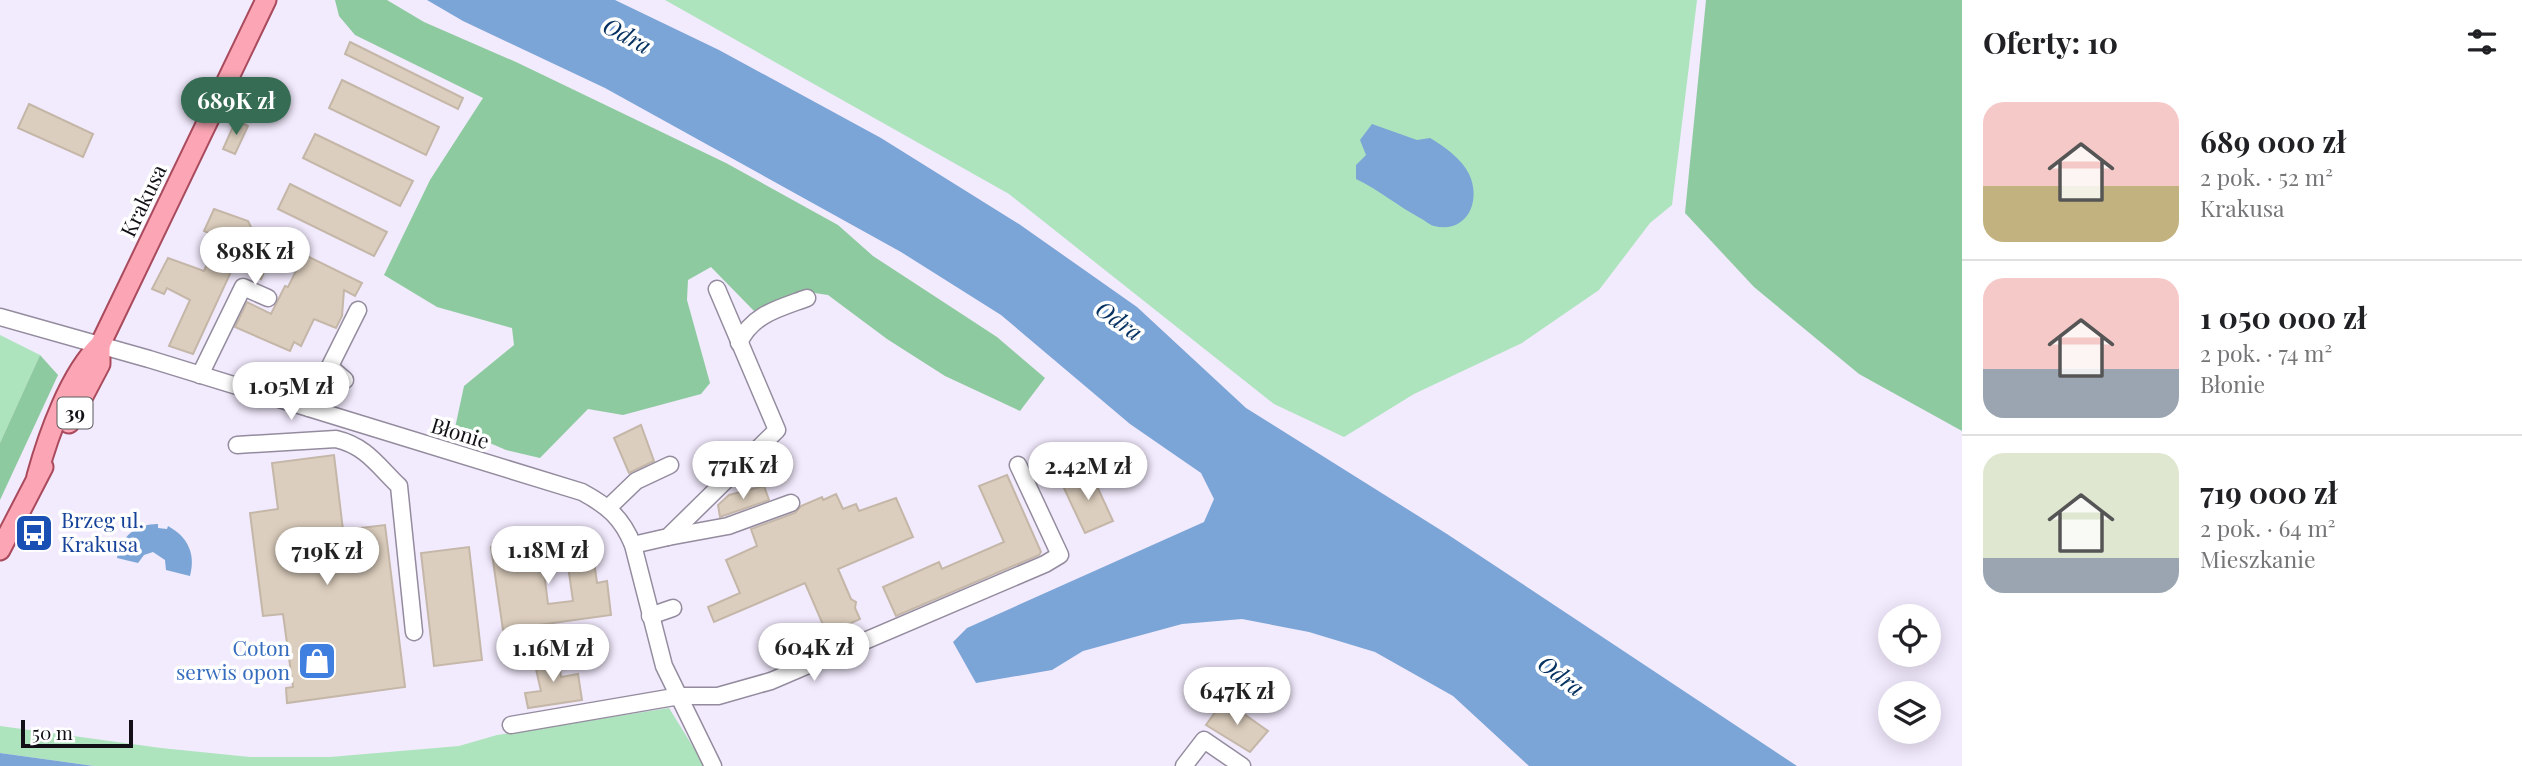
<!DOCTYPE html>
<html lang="pl">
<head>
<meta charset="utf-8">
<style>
	body { margin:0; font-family:"Playfair Display",serif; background:#f2f2f2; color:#202124; height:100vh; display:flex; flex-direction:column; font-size:26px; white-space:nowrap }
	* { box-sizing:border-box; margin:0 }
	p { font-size:23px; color:#757577 }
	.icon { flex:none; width:38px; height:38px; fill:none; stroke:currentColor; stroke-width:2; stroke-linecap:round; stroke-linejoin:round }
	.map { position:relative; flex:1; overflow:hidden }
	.drawer { display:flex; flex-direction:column; background:#fff; width:560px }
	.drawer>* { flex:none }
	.controls { position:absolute; left:1878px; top:604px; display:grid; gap:14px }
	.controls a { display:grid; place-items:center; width:63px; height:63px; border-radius:50%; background:#fff; box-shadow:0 4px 18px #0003; font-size:35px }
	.scale { position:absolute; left:21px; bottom:18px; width:112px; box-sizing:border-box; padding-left:7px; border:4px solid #121016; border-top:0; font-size:19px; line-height:24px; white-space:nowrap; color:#121016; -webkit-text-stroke:5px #fff; paint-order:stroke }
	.price { position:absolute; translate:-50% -60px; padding:0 16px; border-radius:24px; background:#fff; color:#222; font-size:23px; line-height:46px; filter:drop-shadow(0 2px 4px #0008) }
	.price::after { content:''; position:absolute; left:50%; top:42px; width:21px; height:16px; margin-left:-10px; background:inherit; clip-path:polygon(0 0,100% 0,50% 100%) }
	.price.on { background:#356c53; color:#fff }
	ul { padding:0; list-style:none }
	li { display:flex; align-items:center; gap:21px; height:175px; padding:0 21px }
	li+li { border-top:2px solid #e0e0e0 }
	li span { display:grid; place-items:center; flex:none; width:196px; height:140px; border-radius:21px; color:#555 }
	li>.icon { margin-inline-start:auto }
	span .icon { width:84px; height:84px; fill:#fffc; stroke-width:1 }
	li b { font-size:30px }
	h2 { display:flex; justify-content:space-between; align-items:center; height:84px; padding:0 21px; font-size:30px }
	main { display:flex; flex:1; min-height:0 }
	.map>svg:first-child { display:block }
	.green { fill:#ade4bd }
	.forest { fill:#8eca9f }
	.water { fill:#7ba5d7 }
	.building { fill:#dccebe; stroke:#c4b7a8; stroke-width:2 }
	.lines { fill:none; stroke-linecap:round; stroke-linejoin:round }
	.minor-casing { stroke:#948c9e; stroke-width:19 }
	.major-casing { stroke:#a94a5d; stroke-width:23 }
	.minor { stroke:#fff; stroke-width:16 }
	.major { stroke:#fca6b5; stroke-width:19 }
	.labels { text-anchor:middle; stroke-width:7; stroke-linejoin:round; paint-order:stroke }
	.shield { fill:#fff; stroke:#59585c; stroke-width:2 }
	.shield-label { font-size:19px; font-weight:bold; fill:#121016 }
	.street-label { font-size:21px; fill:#121016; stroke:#fff }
	.transit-label { font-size:21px; fill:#164399; stroke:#fff; text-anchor:start }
	.shop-label { font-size:21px; fill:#366cbe; stroke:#fff; text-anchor:end }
	.water-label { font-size:23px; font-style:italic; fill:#063261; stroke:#fff }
</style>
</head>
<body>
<main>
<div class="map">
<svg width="1962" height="766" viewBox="0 0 1962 766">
	<rect width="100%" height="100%" fill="#f2eafd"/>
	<g class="green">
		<path d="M665 0H1697L1672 205 1650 223 1599 290 1522 343 1414 394 1344 437 1274 404 1009 194Z"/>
		<path d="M0 335 40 355 0 443Z"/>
		<path d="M669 708 705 766H94L0 753V726L161 748 250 757H330L459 746 497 735Z"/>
	</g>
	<g class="forest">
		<path d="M335 0H387L424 22 516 62 726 163 838 225 873 256 997 337 1045 378 1020 411 945 376 887 339 828 295 801 291 754 311 711 267 688 280 687 300 710 383 701 394 623 415 588 409 540 458 506 450 455 428 464 386 514 345 512 328 437 307 384 275 430 180 483 98 355 35 339 16Z"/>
		<path d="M1706 0H1962V431L1859 374 1754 287 1685 213Z"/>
		<path d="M40 355 58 375 0 500V443Z"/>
	</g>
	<g class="water">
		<path d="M427 0H615L719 50 881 138 1019 224 1137 307 1246 408 1447 534 1797 766H1529L1453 696 1375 652 1309 632 1242 619 1182 624 1083 651 1052 670 976 683 953 642 967 628 1204 522 1214 499 1201 473 1130 424 1001 315 901 252 605 88 463 21Z"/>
		<path d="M1372 124 1417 140 1430 138C1444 146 1462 159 1469 174 1482 201 1467 234 1434 226 1429 225 1425 220 1420 218 1398 206 1379 190 1356 179V165L1366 155 1360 140Z"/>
		<path d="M158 524V528L167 529 168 526C188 537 196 554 190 576L166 570 165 560 153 552 144 555 138 563 117 558C121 536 136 524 158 524Z"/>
		<path d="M0 753 94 766H0Z"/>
	</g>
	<g class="building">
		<path d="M350 42 463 98 458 109 345 54Z"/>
		<path d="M342 80 439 127 426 155 329 108Z"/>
		<path d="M29 104 93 134 83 157 18 128Z"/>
		<path d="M236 120 248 126 235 154 223 149Z"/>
		<path d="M315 134 413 181 400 206 303 158Z"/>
		<path d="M290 184 387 232 374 256 278 209Z"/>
		<path d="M214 209 248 221 252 229 362 283 355 296 344 290 342 316 336 328 314 319 301 346 294 342 290 351 235 327 247 302 271 314 285 286 288 287 298 267 272 254 261 279 234 265 193 354 169 346 190 300 167 288 164 294 152 289 168 258 204 271 216 244 212 242 215 236 204 231Z"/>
		<path d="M641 425 654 461 629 473 614 438Z"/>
		<path d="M334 455 343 530 385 525 405 687 287 703 286 688 293 687 283 614 263 616 250 513 278 509 272 463Z"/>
		<path d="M1090 471 1113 521 1085 533 1062 484Z"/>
		<path d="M1007 475 1041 552 1039 555 896 616 883 587 939 562 942 569 1004 542 979 486Z"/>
		<path d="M764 486 769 500 720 517 718 505 729 495Z"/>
		<path d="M836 494 843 509 856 504 859 511 896 498 913 537 838 569 851 599 856 602 855 608 860 619 827 634 805 583 714 622 708 607 740 593 726 560 757 546 751 529 795 513 801 506 822 497 823 500Z"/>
		<path d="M590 533 597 583 607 581 611 615 503 630 491 547 508 544 509 553 541 549 548 604 573 601 564 537Z"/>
		<path d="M469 547 482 660 434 666 421 553Z"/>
		<path d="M557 653 561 677 578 674 582 700 528 708 525 693 541 691 533 656Z"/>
		<path d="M1224 700 1268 731 1250 752 1206 725Z"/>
	</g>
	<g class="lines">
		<defs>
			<g id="minor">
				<path d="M0 317 149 359 582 492C608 506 622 518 633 545L664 666 713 766"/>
				<path d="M739 343C752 314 780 308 807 298"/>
				<path d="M330 367 345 380"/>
				<path d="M200 375 243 287 268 298"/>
				<path d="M309 408 358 310"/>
				<path d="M237 445 336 439C366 446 378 466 399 486L414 632"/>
				<path d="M609 507 636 481 670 465"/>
				<path d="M668 537 728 526 791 503"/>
				<path d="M633 545 668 537 777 430 717 289"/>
				<path d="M650 616 673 608"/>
				<path d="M511 725 680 696H718L771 681 1045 564 1060 555 1018 465"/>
				<path d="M1184 766 1204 740 1242 766"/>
			</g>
			<g id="major">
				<path d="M69 423 100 364V345"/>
				<path d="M37 476C48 436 70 373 100 345L266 0"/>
				<path d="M0 550 43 467"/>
			</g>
		</defs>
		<use href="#minor" class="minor-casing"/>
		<use href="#major" class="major-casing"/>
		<use href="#minor" class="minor"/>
		<use href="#major" class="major"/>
	</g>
	<defs>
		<symbol id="bus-square" viewBox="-11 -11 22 22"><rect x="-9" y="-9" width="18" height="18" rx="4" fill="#1a4fb4" stroke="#fff"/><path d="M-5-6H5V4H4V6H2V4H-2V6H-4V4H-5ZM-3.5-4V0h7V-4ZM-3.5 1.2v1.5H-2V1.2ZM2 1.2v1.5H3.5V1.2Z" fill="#fff"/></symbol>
		<symbol id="shop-square" viewBox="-11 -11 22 22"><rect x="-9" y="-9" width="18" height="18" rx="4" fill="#3f7fe0" stroke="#fff"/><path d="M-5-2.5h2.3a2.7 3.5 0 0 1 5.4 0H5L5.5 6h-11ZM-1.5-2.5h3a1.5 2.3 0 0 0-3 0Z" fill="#fff"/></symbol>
	</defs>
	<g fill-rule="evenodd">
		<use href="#bus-square" x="12" y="511" width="44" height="44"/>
		<use href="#shop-square" x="295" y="639" width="44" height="44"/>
	</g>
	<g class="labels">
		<rect class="shield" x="57.5" y="397.5" width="35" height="31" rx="5"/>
		<g class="shield-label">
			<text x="75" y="420">39</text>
		</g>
		<g class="street-label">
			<text transform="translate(144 201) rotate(-64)" y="7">Krakusa</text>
			<text transform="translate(460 434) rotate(17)" y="7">Błonie</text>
		</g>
		<g class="transit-label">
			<text x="61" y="528">Brzeg ul.<tspan x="61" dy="24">Krakusa</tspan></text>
		</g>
		<g class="shop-label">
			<text x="290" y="656">Coton<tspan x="290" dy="24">serwis opon</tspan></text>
		</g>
		<g class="water-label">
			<text transform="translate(627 36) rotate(28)" y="8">Odra</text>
			<text transform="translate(1119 321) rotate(35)" y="8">Odra</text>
			<text transform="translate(1561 676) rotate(37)" y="8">Odra</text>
		</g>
	</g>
</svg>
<div class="controls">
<a><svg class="icon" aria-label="locate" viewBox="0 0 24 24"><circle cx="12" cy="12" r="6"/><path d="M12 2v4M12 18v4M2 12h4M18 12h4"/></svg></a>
<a><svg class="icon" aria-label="layers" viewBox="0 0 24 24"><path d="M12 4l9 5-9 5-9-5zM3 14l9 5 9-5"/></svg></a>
</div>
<div class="scale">50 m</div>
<b class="price on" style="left:236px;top:137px">689K zł</b>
<b class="price" style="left:255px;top:287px">898K zł</b>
<b class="price" style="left:291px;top:422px">1.05M zł</b>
<b class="price" style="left:743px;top:501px">771K zł</b>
<b class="price" style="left:1088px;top:502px">2.42M zł</b>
<b class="price" style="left:548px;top:586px">1.18M zł</b>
<b class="price" style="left:327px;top:587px">719K zł</b>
<b class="price" style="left:814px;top:683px">604K zł</b>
<b class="price" style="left:553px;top:684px">1.16M zł</b>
<b class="price" style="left:1237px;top:727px">647K zł</b>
</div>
<section class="drawer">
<h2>Oferty: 10<svg class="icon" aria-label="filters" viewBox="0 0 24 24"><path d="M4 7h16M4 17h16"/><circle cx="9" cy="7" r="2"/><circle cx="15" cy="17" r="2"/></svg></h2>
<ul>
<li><span style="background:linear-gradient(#f6c9c9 60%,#c2b280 0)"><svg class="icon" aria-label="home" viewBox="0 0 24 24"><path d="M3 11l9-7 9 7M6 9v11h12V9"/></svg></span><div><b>689 000 zł</b><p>2 pok. · 52 m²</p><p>Krakusa</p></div></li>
<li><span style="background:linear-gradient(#f6c9c9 65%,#9aa5b1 0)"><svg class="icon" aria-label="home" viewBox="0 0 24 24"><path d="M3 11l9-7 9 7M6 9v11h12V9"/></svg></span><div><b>1 050 000 zł</b><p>2 pok. · 74 m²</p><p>Błonie</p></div></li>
<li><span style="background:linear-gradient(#dfe7d0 75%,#9aa5b1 0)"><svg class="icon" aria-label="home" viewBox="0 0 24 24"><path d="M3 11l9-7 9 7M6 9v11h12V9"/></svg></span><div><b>719 000 zł</b><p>2 pok. · 64 m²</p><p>Mieszkanie</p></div></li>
</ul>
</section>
</main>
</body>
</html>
